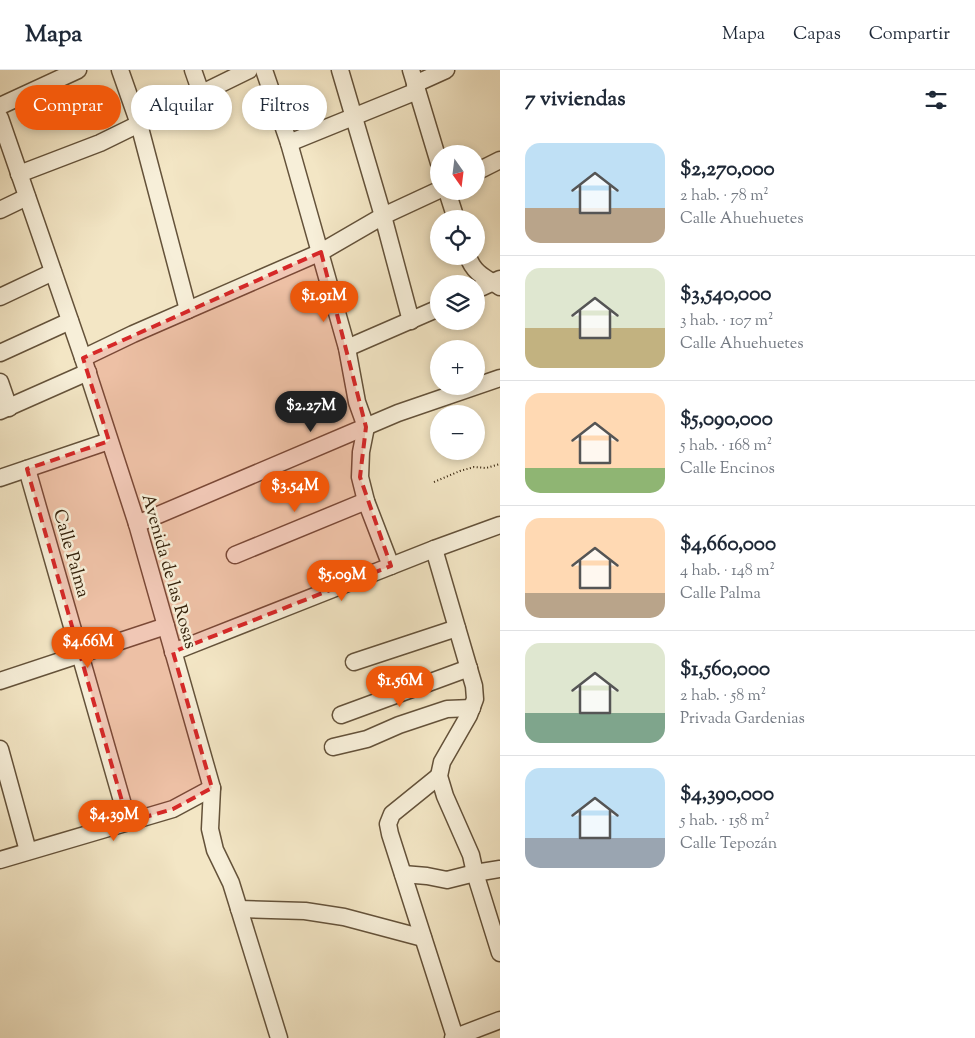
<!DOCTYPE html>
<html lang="es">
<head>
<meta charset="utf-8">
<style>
	body { margin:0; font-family:"Sorts Mill Goudy",serif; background:#f6f6f7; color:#1f2937; height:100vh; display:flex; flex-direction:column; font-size:19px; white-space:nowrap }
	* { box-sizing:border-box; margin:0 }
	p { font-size:16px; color:#747a83 }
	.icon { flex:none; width:28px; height:28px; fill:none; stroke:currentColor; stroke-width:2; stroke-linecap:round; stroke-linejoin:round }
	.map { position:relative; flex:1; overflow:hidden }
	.panel { display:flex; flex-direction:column; background:#fff; width:475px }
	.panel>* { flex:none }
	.top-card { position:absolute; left:15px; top:15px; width:410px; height:45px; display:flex; gap:10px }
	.needle { width:32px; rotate:166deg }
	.fabs { position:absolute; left:430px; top:75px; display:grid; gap:10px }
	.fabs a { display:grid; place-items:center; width:55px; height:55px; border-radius:50%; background:#fff; box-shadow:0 2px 8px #0003; font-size:25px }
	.price { position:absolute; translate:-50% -42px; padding:0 11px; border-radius:18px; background:#ea580c; color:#fff; font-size:16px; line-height:32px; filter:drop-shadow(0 1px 2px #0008) }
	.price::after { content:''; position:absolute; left:50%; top:30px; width:15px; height:11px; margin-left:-8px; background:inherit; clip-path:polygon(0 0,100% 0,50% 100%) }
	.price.active { background:#222; color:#fff }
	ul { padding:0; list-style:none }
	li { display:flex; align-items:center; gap:15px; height:125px; padding:0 25px }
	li+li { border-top:1px solid #e0e1e3 }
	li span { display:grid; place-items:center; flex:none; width:140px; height:100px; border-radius:15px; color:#555 }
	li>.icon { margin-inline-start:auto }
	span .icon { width:60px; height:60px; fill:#fffc; stroke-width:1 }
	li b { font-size:21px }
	h2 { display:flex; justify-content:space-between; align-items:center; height:60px; padding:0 25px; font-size:21px }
	.tag { padding:0 18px; border-radius:22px; background:#fff; box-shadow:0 2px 8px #0003; font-size:18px; line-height:45px }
	.tag.active { background:#ea580c; color:#fff }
	header { display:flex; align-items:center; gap:30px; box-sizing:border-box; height:70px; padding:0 25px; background:#fff; border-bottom:1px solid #e0e1e3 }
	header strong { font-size:24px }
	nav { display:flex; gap:28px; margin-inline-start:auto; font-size:18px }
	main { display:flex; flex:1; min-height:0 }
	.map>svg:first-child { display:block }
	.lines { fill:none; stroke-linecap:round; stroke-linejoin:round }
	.minor-casing { stroke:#64523a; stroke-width:19 }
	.path { stroke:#34210b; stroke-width:2; stroke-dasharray:1 2.5; stroke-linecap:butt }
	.minor { stroke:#f7efd9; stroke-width:16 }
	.marked { fill:#d62828; fill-opacity:0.2; stroke:#d62828; stroke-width:4; stroke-dasharray:10 6; stroke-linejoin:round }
	.labels { text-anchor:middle; stroke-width:5; stroke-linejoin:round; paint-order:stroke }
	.street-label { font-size:18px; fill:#34210b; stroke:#f7efd9 }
</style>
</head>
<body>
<header>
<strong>Mapa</strong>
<nav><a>Mapa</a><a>Capas</a><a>Compartir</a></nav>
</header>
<main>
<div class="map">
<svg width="500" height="968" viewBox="0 0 500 968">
	<rect width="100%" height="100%" fill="#f3e6c5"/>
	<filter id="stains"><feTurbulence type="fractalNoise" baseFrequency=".004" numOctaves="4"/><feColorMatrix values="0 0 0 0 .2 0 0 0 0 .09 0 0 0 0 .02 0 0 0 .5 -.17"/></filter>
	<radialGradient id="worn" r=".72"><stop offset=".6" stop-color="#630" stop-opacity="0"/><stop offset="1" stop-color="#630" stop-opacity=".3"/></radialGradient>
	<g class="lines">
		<defs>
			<g id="minor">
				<path d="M120 0 139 54 188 240"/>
				<path d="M193 0 201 23"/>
				<path d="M264 0 289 73 347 278 357 332 366 357 361 382 360 407 366 431 391 496"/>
				<path d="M340 0 383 146 411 251"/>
				<path d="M411 0 439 93"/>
				<path d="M415 14 446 0"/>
				<path d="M0 36 78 0"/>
				<path d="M0 48 83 288 137 454 212 718 210 759 215 780 231 813 279 968"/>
				<path d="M289 73 417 21"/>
				<path d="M476 102 500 90"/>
				<path d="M19 104 100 73 249 0"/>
				<path d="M447 121 456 149"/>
				<path d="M0 140 27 127"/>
				<path d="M468 186C473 203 486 208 500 217"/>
				<path d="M476 220 500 209"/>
				<path d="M0 227 53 202"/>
				<path d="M347 278 439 238"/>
				<path d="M0 283 70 251"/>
				<path d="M83 288 133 264 321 182 383 146 439 120"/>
				<path d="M0 312 9 338"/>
				<path d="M0 341 88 302"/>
				<path d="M27 399 128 752"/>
				<path d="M0 408 109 371"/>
				<path d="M137 454 398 343 500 308"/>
				<path d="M434 479 474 616 475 629 469 645 442 692 439 706 445 726 471 785 475 803 500 883"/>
				<path d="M235 485 366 431"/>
				<path d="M173 582 434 479 500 455"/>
				<path d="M354 592 457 558"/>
				<path d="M0 611 166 556"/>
				<path d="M341 645 469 598"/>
				<path d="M333 677 367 669 399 655 447 639 472 638"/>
				<path d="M0 679 28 781"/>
				<path d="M439 706 392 744 388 754 390 764 455 967"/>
				<path d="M0 790 173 739 212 718"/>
				<path d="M403 804 427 806 447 810 475 803 500 799"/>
				<path d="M239 839 305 841 344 847 423 868"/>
				<path d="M453 968 500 950"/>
			</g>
		</defs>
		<use href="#minor" class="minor-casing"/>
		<path class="path" d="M434 412 460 401 474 397 486 398 500 394"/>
		<use href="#minor" class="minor"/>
	</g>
	<path class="marked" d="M321 182 366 357 360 407 391 496 173 582 212 718 173 739 128 752 27 399 109 371 83 288Z"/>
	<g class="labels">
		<g class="street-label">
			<text transform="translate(72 483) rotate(74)" y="6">Calle Palma</text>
			<text transform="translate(170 501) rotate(74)" y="6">Avenida de las Rosas</text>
		</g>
	</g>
	<rect width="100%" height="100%" filter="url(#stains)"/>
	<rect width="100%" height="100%" fill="url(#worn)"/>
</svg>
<div class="fabs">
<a><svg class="needle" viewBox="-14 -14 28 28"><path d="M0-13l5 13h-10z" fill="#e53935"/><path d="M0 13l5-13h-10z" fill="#747a83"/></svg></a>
<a><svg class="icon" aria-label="locate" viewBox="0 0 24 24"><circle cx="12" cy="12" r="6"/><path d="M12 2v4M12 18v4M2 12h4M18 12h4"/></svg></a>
<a><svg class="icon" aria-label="layers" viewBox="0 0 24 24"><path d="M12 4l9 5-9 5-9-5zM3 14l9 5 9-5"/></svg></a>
<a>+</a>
<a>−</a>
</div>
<b class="price" style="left:324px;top:253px">$1.91M</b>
<b class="price active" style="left:311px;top:363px">$2.27M</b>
<b class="price" style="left:295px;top:443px">$3.54M</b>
<b class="price" style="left:342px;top:532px">$5.09M</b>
<b class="price" style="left:88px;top:599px">$4.66M</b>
<b class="price" style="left:400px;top:638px">$1.56M</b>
<b class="price" style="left:114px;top:772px">$4.39M</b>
<div class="top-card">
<a class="tag active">Comprar</a>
<a class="tag">Alquilar</a>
<a class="tag">Filtros</a>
</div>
</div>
<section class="panel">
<h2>7 viviendas<svg class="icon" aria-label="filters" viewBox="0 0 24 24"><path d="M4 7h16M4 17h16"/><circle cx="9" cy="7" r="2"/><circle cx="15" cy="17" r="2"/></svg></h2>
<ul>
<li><span style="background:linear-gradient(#bfe0f5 65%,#b9a48a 0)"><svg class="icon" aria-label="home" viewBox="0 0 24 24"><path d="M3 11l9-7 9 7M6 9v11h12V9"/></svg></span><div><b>$2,270,000</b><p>2 hab. · 78 m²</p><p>Calle Ahuehuetes</p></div></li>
<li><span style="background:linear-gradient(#dfe7d0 60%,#c2b280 0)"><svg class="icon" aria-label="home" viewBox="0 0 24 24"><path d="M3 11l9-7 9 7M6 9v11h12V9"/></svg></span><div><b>$3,540,000</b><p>3 hab. · 107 m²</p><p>Calle Ahuehuetes</p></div></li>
<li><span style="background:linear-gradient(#ffd9b3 75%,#8fb573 0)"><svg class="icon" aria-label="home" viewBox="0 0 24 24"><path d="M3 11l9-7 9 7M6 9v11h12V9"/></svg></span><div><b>$5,090,000</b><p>5 hab. · 168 m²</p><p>Calle Encinos</p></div></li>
<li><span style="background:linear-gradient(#ffd9b3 75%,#b9a48a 0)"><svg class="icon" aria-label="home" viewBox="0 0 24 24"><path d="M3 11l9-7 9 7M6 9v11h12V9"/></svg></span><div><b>$4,660,000</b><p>4 hab. · 148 m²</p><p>Calle Palma</p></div></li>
<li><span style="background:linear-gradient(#dfe7d0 70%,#7fa58c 0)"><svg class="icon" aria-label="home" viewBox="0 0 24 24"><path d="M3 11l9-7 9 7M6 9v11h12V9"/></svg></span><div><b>$1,560,000</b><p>2 hab. · 58 m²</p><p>Privada Gardenias</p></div></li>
<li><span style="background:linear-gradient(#bfe0f5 70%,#9aa5b1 0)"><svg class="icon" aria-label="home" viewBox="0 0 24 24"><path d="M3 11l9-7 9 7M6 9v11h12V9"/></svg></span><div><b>$4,390,000</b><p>5 hab. · 158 m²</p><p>Calle Tepozán</p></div></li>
</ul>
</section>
</main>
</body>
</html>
